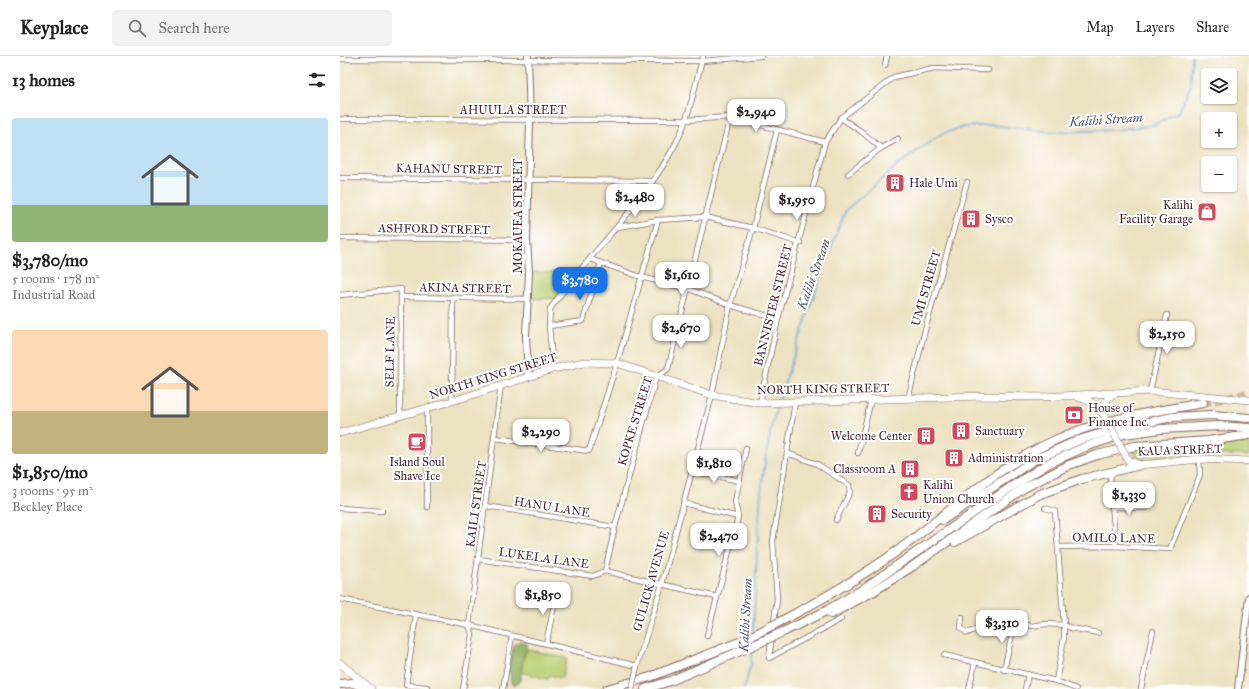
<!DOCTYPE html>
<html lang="en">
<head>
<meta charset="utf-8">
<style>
	body { margin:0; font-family:"IM FELL Great Primer",serif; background:#f2f2f2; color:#202124; height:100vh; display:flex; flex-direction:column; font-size:15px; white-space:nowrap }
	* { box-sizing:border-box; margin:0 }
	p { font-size:13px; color:#757577 }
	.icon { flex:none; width:22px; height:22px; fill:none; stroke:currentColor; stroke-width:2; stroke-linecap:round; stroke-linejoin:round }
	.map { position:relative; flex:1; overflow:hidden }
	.panel { display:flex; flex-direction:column; background:#fff; width:340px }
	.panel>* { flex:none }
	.tools { position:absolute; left:861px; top:12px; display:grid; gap:8px }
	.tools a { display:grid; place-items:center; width:36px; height:36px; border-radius:4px; background:#fff; box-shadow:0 1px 3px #0004; font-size:20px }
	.price { position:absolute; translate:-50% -34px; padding:0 9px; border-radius:8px; background:#fff; color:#222; font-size:13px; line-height:26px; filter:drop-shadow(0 1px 2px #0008) }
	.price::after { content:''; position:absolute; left:50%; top:24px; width:12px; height:9px; margin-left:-6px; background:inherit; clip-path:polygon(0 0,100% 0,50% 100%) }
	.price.selected { background:#1a73e8; color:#fff }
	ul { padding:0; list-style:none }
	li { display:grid; align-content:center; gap:8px; height:212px; padding:0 12px }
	li span { display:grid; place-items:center; height:124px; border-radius:4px; color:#555 }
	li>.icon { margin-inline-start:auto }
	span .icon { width:72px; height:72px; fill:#fffc; stroke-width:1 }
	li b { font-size:17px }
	h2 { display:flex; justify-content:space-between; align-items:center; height:48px; padding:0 12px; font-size:17px }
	header { display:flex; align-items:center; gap:24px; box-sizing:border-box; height:56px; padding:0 20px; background:#fff; border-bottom:1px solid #e0e0e0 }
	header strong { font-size:19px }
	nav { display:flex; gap:22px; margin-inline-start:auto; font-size:14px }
	.search { width:280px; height:36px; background:#f2f2f2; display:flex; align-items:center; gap:10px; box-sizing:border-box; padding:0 14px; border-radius:4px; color:#757577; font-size:15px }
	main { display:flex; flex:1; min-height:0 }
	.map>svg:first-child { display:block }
	.green { fill:#b8ce72; stroke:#81764e }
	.forest { fill:#92b164; stroke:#6e6848 }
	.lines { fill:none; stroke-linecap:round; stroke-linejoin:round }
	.stream { stroke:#5ba1d0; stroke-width:1.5 }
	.highway-tunnel { stroke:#ccbaa2; stroke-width:8; stroke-dasharray:8 4; stroke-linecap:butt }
	.street-casing { stroke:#83635f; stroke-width:6 }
	.secondary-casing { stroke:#83635f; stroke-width:8 }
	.primary-casing { stroke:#83635f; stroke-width:8 }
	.highway-casing { stroke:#83635f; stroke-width:10 }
	.street { stroke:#fff; stroke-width:4.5 }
	.secondary { stroke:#fff; stroke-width:6 }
	.primary { stroke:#fff; stroke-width:7 }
	.highway { stroke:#fff; stroke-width:8 }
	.street-bridge-casing { stroke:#83635f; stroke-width:6; stroke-linecap:butt }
	.primary-bridge-casing { stroke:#83635f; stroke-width:8; stroke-linecap:butt }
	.highway-bridge-casing { stroke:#83635f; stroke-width:10; stroke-linecap:butt }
	.street-bridge { stroke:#fff; stroke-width:4.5 }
	.primary-bridge { stroke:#fff; stroke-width:7 }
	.highway-bridge { stroke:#fff; stroke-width:8 }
	.labels { text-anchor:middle; stroke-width:4; stroke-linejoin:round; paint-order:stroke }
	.street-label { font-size:12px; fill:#4a1f2b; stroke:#fff }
	.poi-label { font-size:12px; fill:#4a1f2b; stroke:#fff; text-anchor:start }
	.water-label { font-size:13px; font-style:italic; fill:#525a75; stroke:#fff }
</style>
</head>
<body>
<header>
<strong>Keyplace</strong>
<div class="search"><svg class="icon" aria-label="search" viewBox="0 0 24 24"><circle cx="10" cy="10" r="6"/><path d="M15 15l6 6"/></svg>Search here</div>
<nav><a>Map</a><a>Layers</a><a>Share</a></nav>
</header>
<main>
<section class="panel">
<h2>13 homes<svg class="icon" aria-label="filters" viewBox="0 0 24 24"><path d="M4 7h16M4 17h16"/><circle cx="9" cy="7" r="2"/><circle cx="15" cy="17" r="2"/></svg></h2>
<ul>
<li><span style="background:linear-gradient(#bfe0f5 70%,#8fb573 0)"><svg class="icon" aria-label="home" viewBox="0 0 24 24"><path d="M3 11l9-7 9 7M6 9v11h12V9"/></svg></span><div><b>$3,780/mo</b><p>5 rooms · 178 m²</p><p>Industrial Road</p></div></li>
<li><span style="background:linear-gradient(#ffd9b3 65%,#c2b280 0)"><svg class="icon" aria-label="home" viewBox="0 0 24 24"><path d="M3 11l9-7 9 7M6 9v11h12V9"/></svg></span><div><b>$1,850/mo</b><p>3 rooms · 95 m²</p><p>Beckley Place</p></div></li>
</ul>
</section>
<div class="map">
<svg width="909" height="633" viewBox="0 0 909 633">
	<rect width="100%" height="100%" fill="#fff"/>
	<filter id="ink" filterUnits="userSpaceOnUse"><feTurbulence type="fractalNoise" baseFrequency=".025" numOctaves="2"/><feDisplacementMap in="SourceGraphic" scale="8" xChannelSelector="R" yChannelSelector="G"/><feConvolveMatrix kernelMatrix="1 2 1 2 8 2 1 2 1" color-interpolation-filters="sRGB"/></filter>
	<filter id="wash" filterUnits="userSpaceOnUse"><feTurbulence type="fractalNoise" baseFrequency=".012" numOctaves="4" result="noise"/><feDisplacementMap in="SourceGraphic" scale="16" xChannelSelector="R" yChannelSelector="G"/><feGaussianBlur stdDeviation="0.9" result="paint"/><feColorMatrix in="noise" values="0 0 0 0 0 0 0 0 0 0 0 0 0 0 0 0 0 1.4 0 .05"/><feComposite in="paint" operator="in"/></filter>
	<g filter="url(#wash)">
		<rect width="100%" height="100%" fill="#ece1c0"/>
		<g class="green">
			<path d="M189 216 239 217 219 242 188 243Z"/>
			<path d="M909 381V400L874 398 804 402 796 400 793 394Z"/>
			<path d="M185 593 227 602 222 622 209 619 208 623 180 616Z"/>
		</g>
		<path class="forest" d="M180 585 187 588 188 593 184 600 180 625 174 629 171 628 170 618 168 615 174 589Z"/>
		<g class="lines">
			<g class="stream">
				<path d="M439 344 486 204 506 154 559 108 601 78 624 71 653 69 713 76 775 74 813 69 839 56 851 29 852 0"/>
				<path d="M413 576C418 501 416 422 437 350"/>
				<path d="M404 633 411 608 412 594"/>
			</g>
		</g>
	</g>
	<g filter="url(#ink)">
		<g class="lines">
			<path class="highway-tunnel" d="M863 347 909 337"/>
			<defs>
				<g id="street">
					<path d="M0 3 362 5 421 0"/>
					<path d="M545 9 547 0"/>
					<path d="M501 62 522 76 541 92"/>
					<path d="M0 63 346 64 390 61 485 86"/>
					<path d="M508 118 541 92 558 83"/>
					<path d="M0 122 313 125"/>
					<path d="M278 171 318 164 365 161 413 172 460 187"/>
					<path d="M0 182 187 184"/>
					<path d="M250 203 301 221 349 233 390 249 438 263"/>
					<path d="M0 239 61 233 60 360"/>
					<path d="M61 241 188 243"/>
					<path d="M209 270 243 265 261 207"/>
					<path d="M213 313 209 270 210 253C250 196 304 149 336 87 350 60 355 29 363 0"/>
					<path d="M810 335 827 259"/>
					<path d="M568 343 585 274 627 126"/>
					<path d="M112 344 113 241"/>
					<path d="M455 346 433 485 437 543 429 602 501 563"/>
					<path d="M420 347 438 263 485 86 501 62 554 21 594 12 648 14"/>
					<path d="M87 352V451"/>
					<path d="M155 382 249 395 277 307 318 164"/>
					<path d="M447 397 477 408 509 429 510 436 496 464"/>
					<path d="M518 397 531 344"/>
					<path d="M352 415 400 425"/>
					<path d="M771 415 770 428 776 490"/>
					<path d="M343 447 398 461"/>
					<path d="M146 450 275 471"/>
					<path d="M772 451 806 452"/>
					<path d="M0 452 42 455"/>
					<path d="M705 452 715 455 724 569V582L716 625"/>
					<path d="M718 491 776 490 830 493 860 419 859 403"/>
					<path d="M138 503 253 520 265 515"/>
					<path d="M265 515 275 471 316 321 328 313 390 61"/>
					<path d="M265 515 377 541"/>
					<path d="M0 543 129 569 297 610 322 528 352 415 372 339 390 249 413 172 437 74"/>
					<path d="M76 559 66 629 87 631"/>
					<path d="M622 561 621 572 627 577 635 574 647 562H661L691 570 706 568 724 569 731 572 758 577"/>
					<path d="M367 580 398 461 395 446 406 392"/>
					<path d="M206 588 217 535"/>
					<path d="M604 599 716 625 736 633"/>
					<path d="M664 614 675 565"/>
					<path d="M123 633 132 578 129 569 161 329"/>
					<path d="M163 633 172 580"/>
					<path d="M629 633 635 607"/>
					<path d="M685 633 688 618"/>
					<path d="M801 633 813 575"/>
				</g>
				<g id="secondary">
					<path d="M188 321 186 279 189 216 187 184 190 64 188 0"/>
					<path d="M898 633 909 541"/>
				</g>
				<g id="primary">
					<path d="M738 341 751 346 765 360"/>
					<path d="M765 360C764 349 765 341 776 337"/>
					<path d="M0 377 119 343 213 313 244 306 277 307 372 339 420 347 641 340 703 341 810 335 909 344"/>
					<path d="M788 404 800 409 859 403 909 405"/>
					<path d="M0 607 31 633"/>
				</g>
				<g id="highway">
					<path d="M603 464 694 404 739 384 779 372 833 361 872 359 909 362"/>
					<path d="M615 486 700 438 742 423 800 409"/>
					<path d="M491 558 534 535 573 510 684 432 729 409 757 399 795 390 868 385 909 379"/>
					<path d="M447 562C488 540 530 516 568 487 614 452 657 411 711 386 759 363 811 356 863 347"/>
					<path d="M443 576 486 555 520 535 671 431 709 407 745 391 784 378 821 373 879 370 909 372"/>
					<path d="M0 628 13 627 29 633"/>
					<path d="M267 633 310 621 402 585"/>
					<path d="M305 633 330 625 405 593"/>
				</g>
			</defs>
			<use href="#street" class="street-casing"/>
			<use href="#secondary" class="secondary-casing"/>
			<use href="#primary" class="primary-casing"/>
			<use href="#highway" class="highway-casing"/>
			<use href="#street" class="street"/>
			<use href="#secondary" class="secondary"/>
			<use href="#primary" class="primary"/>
			<use href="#highway" class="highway"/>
			<defs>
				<path id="street-bridge" d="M292 633 297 610"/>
				<path id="primary-bridge" d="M765 360 788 404"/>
				<g id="highway-bridge">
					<path d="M402 585 447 562"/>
					<path d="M405 593 443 576"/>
				</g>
			</defs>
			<use href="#street-bridge" class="street-bridge-casing"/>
			<use href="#primary-bridge" class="primary-bridge-casing"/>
			<use href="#highway-bridge" class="highway-bridge-casing"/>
			<use href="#street-bridge" class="street-bridge"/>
			<use href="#primary-bridge" class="primary-bridge"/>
			<use href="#highway-bridge" class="highway-bridge"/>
		</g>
	</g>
	<defs>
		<symbol id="building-square" viewBox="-11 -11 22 22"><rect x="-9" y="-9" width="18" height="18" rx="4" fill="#d1495b" stroke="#fff"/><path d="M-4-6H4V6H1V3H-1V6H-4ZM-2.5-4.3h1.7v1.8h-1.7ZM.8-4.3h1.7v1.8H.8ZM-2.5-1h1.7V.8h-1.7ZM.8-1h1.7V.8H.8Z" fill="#fff"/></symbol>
		<symbol id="shop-square" viewBox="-11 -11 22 22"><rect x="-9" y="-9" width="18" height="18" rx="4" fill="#d1495b" stroke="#fff"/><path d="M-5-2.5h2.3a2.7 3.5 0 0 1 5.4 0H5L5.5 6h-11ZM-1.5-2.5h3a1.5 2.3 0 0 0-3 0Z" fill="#fff"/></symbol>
		<symbol id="bank-square" viewBox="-11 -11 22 22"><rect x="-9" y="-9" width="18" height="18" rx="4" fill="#d1495b" stroke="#fff"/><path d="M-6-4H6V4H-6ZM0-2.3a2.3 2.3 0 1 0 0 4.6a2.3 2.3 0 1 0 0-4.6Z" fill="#fff"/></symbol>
		<symbol id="cafe-square" viewBox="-11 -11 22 22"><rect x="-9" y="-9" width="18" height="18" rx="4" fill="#d1495b" stroke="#fff"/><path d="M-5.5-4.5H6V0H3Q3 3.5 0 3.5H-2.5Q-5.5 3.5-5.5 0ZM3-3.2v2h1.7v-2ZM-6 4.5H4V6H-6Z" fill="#fff"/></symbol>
		<symbol id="church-square" viewBox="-11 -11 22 22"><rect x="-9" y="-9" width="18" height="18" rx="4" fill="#d1495b" stroke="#fff"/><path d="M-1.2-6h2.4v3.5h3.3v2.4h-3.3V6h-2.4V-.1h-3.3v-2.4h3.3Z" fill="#fff"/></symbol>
	</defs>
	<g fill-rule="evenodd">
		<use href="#building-square" x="544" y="116" width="22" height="22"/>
		<use href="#shop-square" x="856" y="145" width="22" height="22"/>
		<use href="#building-square" x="620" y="152" width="22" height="22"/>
		<use href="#bank-square" x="723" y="348" width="22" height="22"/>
		<use href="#building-square" x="610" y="364" width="22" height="22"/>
		<use href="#building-square" x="575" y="369" width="22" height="22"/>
		<use href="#cafe-square" x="66" y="375" width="22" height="22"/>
		<use href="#building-square" x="603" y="391" width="22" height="22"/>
		<use href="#building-square" x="559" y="402" width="22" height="22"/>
		<use href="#church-square" x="558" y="425" width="22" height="22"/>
		<use href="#building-square" x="526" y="447" width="22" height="22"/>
	</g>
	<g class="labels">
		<g class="street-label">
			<text x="173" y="58">AHUULA STREET</text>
			<text transform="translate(109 113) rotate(1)" y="4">KAHANU STREET</text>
			<text transform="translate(178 160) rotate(-90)" y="4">MOKAUEA STREET</text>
			<text transform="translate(94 173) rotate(1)" y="4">ASHFORD STREET</text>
			<text transform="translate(125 232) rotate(1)" y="4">AKINA STREET</text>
			<text transform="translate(586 232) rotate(-74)" y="4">UMI STREET</text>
			<text transform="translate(433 249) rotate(-76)" y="4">BANNISTER STREET</text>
			<text transform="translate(50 296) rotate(-89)" y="4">SELF LANE</text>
			<text transform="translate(153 320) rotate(-17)" y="4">NORTH KING STREET</text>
			<text transform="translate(483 333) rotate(-1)" y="4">NORTH KING STREET</text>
			<text transform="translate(295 365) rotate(-73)" y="4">KOPKE STREET</text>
			<text transform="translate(840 394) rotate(-2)" y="4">KAUA STREET</text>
			<text transform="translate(136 448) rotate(-82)" y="4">KAILI STREET</text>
			<text transform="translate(212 451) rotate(9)" y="4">HANU LANE</text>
			<text transform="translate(774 482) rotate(1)" y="4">OMILO LANE</text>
			<text transform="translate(204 502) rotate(8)" y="4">LUKELA LANE</text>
			<text transform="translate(311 525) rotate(-74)" y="4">GULICK AVENUE</text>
		</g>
		<g class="poi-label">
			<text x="569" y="131">Hale Umi</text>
			<text x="853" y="153" text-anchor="end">Kalihi<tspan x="853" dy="14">Facility Garage</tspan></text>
			<text x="645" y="167">Sysco</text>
			<text x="748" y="356">House of<tspan x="748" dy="14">Finance Inc.</tspan></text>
			<text x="635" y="379">Sanctuary</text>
			<text x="572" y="384" text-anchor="end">Welcome Center</text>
			<text x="628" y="406">Administration</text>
			<text x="77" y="410" text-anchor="middle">Island Soul<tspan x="77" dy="14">Shave Ice</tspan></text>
			<text x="556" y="417" text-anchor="end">Classroom A</text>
			<text x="583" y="433">Kalihi<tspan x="583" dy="14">Union Church</tspan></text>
			<text x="551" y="462">Security</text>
		</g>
		<g class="water-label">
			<text transform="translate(766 63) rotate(-4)" y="5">Kalihi Stream</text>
			<text transform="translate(473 218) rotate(-70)" y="5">Kalihi Stream</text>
			<text transform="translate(405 559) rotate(-87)" y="5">Kalihi Stream</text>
		</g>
	</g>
</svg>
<div class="tools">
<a><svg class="icon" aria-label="layers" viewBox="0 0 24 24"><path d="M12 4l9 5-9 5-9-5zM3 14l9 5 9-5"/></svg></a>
<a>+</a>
<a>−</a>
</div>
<b class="price" style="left:416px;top:77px">$2,940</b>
<b class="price" style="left:295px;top:162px">$2,480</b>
<b class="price" style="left:457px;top:165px">$1,950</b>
<b class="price" style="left:342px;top:240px">$1,610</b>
<b class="price selected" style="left:240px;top:245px">$3,780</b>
<b class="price" style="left:341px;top:293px">$2,670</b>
<b class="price" style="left:827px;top:299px">$2,150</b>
<b class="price" style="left:201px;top:397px">$2,290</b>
<b class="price" style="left:374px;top:428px">$1,810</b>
<b class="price" style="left:789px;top:460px">$1,330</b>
<b class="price" style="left:379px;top:501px">$2,470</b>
<b class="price" style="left:203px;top:560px">$1,850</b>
<b class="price" style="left:662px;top:588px">$3,310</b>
</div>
</main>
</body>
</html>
